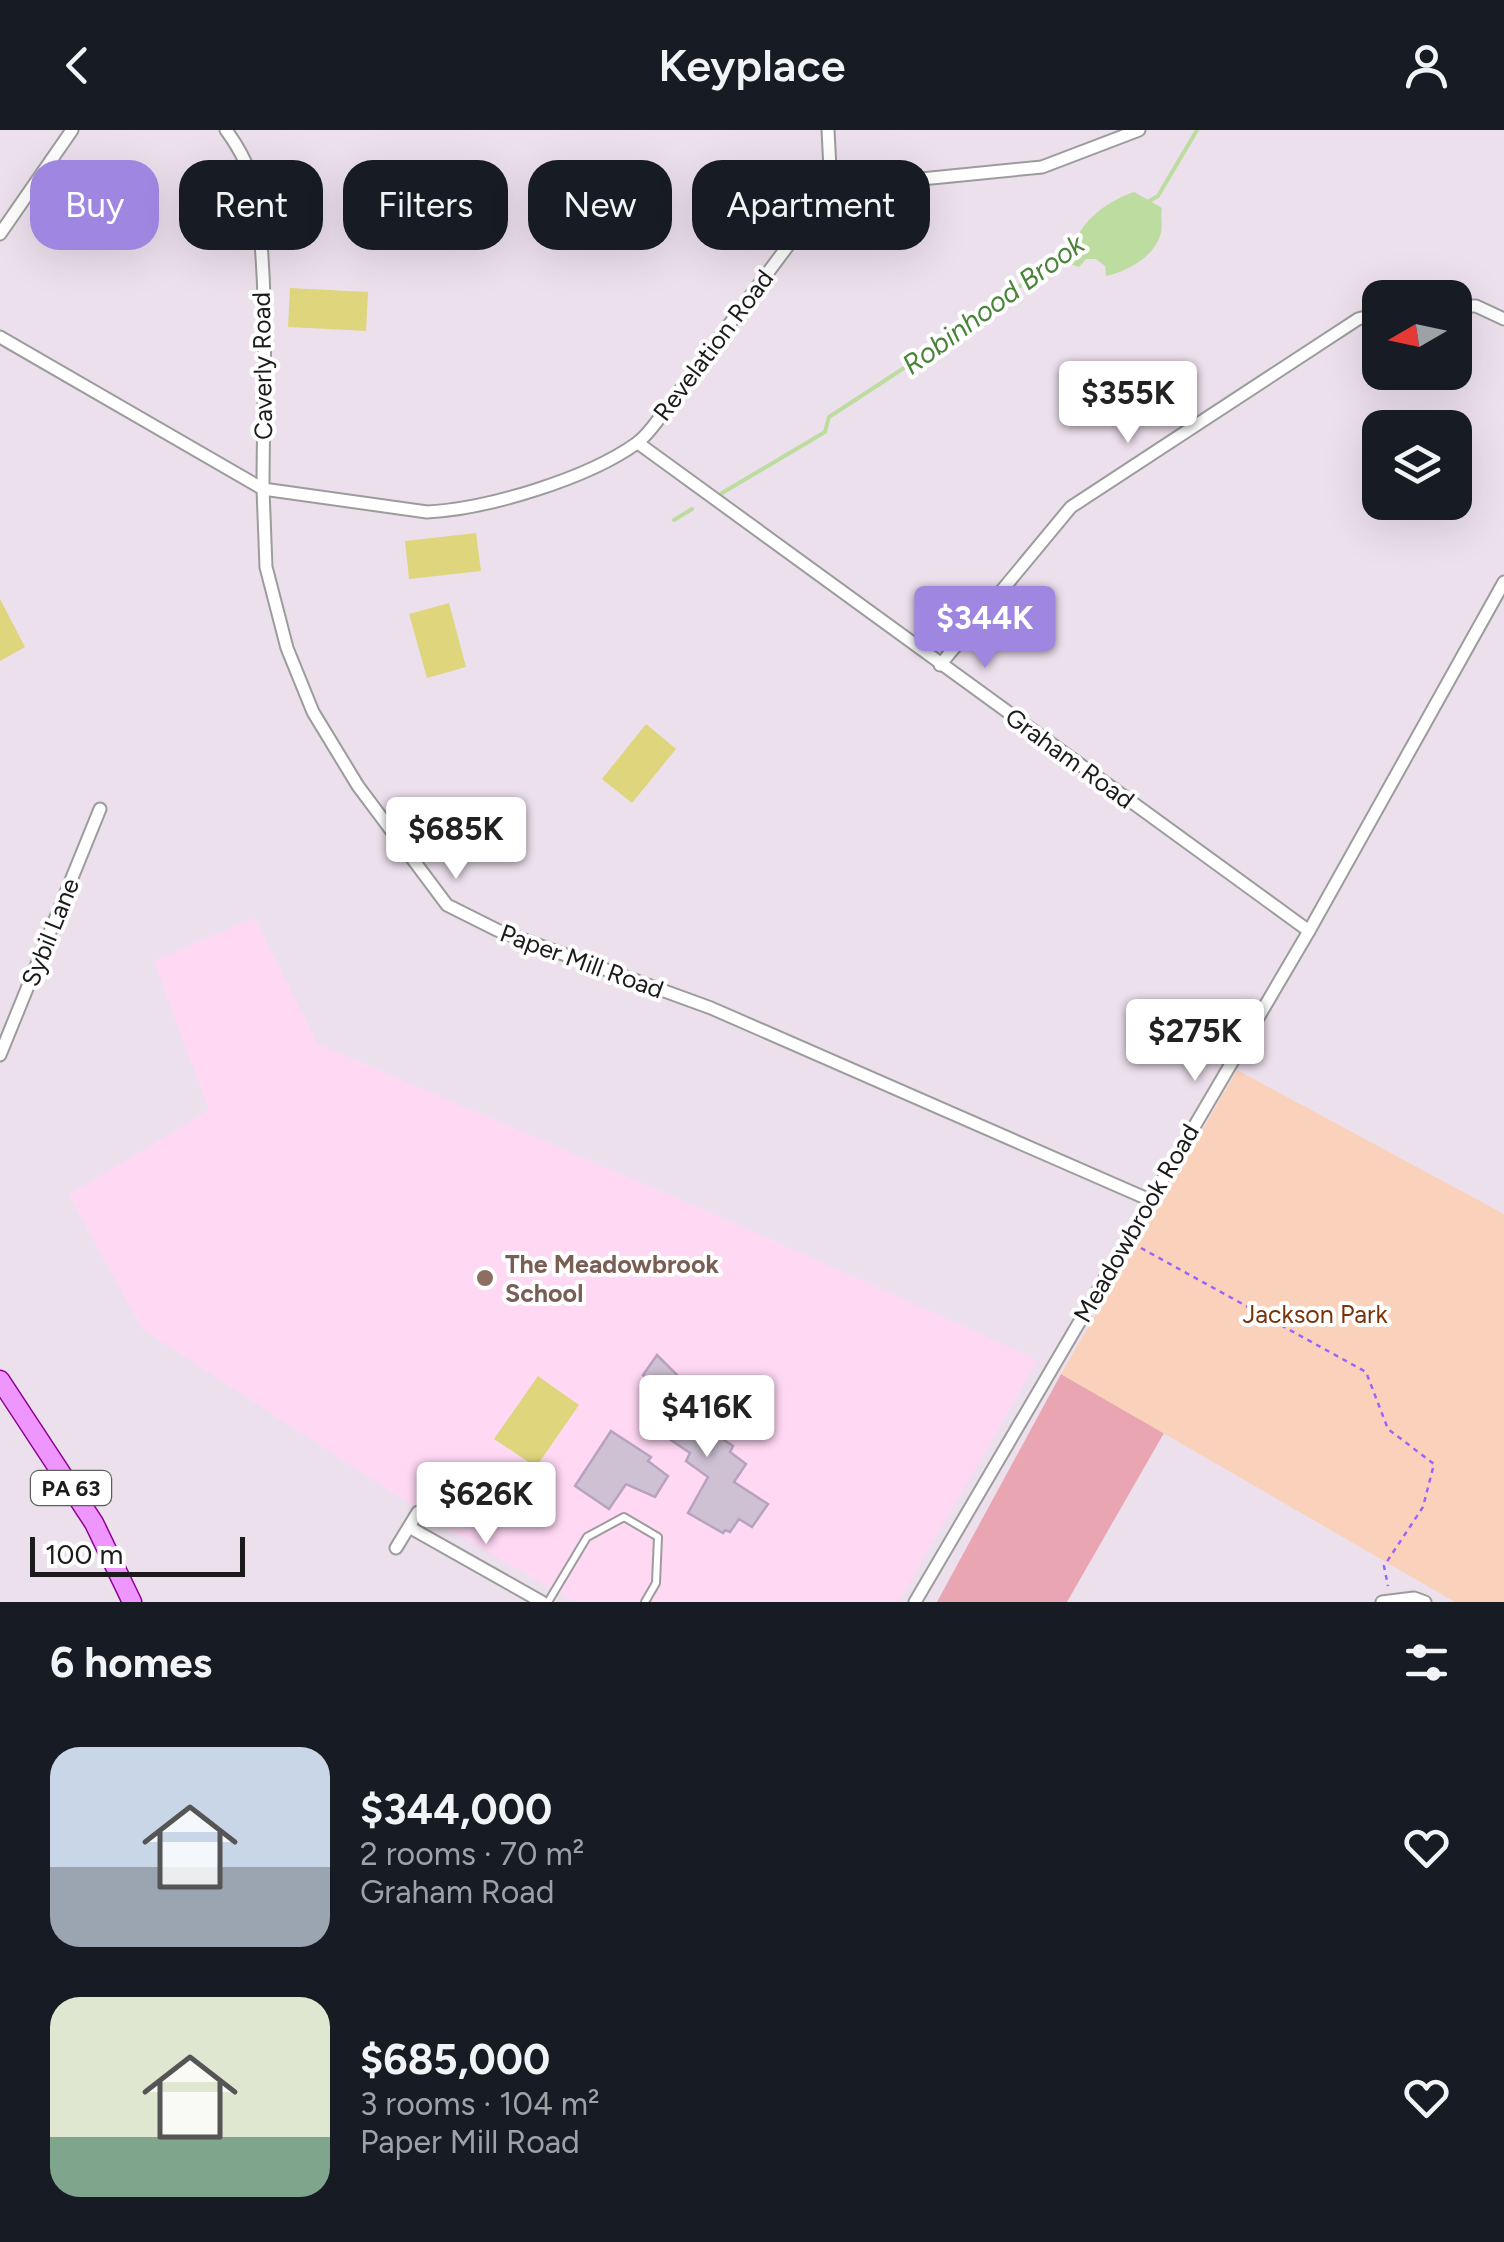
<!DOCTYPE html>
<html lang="en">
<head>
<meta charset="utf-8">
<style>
	body { margin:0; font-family:Figtree,sans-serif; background:#242831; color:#f1f3f6; height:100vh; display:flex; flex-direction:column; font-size:38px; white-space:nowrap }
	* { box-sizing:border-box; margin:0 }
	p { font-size:32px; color:#9ea1a6 }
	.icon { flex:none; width:55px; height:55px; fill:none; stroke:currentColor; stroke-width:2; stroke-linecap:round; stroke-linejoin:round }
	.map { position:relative; height:1472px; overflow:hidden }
	.drawer { display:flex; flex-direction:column; background:#171b24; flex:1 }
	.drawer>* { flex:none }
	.guide { position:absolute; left:30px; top:30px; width:1000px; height:90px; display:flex; gap:20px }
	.needle { width:65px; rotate:261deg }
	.fabs { position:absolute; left:1362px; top:150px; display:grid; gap:20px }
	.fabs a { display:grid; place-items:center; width:110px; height:110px; border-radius:20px; background:#171b24; box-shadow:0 10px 40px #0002; font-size:50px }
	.scale { position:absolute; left:30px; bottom:25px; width:215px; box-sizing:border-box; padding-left:10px; border:5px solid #1b1b1b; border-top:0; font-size:28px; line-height:35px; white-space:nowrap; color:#1b1b1b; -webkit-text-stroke:8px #fff; paint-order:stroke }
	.price { position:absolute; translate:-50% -85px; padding:0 22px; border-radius:10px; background:#fff; color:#222; font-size:32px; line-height:65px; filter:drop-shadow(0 2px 5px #0008) }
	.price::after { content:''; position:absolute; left:50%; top:60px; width:30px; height:22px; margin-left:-15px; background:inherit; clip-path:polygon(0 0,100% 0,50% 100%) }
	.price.current { background:#9f86e1; color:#fff }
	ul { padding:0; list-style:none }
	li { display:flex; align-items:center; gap:30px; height:250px; padding:0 50px }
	li span { display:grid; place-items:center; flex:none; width:280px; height:200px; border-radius:30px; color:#555 }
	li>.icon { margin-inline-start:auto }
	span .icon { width:120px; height:120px; fill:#fffc; stroke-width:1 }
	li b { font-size:42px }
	h2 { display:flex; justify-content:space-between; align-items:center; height:120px; padding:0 50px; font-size:42px }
	.tag { padding:0 35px; border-radius:30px; background:#171b24; box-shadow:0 10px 40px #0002; font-size:35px; line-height:90px }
	.tag.current { background:#9f86e1; color:#fff }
	header { display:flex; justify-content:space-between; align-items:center; height:130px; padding:0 50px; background:#171b24; font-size:45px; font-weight:600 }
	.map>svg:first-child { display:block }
	.education { fill:#ffd8f4 }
	.grass { fill:#e9a5b2 }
	.park { fill:#fad2bb }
	.pitch { fill:#ded57c }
	.water { fill:#bddca0 }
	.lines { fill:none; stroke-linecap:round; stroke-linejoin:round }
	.stream { stroke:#bddca0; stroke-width:4 }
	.building { fill:#cfc1d4; stroke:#b7a3bf; stroke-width:2.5 }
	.lane-casing { stroke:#9c9c9c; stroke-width:10 }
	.street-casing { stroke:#9c9c9c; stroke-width:15 }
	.primary-casing { stroke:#8d0093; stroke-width:21 }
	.path { stroke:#9f63fb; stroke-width:2.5; stroke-dasharray:5 5; stroke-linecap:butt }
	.lane { stroke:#fff; stroke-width:6 }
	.street { stroke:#fff; stroke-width:11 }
	.primary { stroke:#ee96fd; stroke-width:18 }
	.education-dot { fill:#8d6e63; stroke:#fff; stroke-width:4 }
	.labels { text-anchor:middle; stroke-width:8; stroke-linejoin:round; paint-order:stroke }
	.shield { fill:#fff; stroke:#5f5f5f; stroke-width:2.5 }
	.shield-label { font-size:22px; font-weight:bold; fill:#1b1b1b }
	.street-label { font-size:25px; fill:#1b1b1b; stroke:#fff }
	.education-label { font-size:25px; font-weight:bold; fill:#785e54; stroke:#fff; text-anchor:start }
	.park-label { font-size:25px; fill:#793309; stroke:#fff }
	.water-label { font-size:28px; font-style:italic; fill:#49843a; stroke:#fff }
</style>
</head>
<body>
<header><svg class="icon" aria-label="back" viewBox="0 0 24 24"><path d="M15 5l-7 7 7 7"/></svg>Keyplace<svg class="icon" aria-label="person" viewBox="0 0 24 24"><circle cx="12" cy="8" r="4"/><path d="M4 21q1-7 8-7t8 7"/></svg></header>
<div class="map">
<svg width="1504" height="1472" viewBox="0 0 1504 1472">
	<rect width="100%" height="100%" fill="#ede0ed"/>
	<path class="education" d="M254 788 318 914 741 1096 1038 1230 898 1472H575L442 1395 142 1199 69 1065 209 980 154 831Z"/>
	<path class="grass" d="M1061 1244 1164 1303 1067 1472H937Z"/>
	<path class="park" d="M1237 940 1504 1084V1472H1455L1061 1244Z"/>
	<g class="pitch">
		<path d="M290 158 368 162 366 201 288 197Z"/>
		<path d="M476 403 481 441 409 449 405 411Z"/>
		<path d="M0 469 25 517 0 531Z"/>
		<path d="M449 473 466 537 427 548 409 484Z"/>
		<path d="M646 594 676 619 632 673 602 649Z"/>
		<path d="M538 1246 579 1275 536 1337 494 1309Z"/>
	</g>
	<path class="water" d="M1134 62 1162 78C1160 87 1163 94 1161 102 1157 125 1127 142 1106 146L1105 136 1096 129H1086L1079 137 1070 134C1071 98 1102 73 1134 62Z"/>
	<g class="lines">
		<g class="stream">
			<path d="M1146 73 1158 66 1197 0"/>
			<path d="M722 363 825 302 829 287 904 238 929 216 945 212 978 190 1072 114"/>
			<path d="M674 390 692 379"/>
		</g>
	</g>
	<g class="building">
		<path d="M657 1225 685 1253 679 1262 689 1279 710 1292 706 1298 733 1316 730 1322 746 1334 734 1352 768 1374 752 1397 739 1389 730 1402 725 1400 723 1403 688 1383 708 1347 686 1331 690 1323 668 1308 678 1286 673 1275 643 1245Z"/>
		<path d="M611 1301 651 1327 648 1331 668 1346 655 1367 626 1354 609 1379 575 1356Z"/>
	</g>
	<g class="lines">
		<defs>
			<path id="lane" d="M548 1472 587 1407 624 1387 658 1407 656 1453 645 1472"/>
			<g id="street">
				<path d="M226 0C240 19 251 39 255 63 270 157 263 263 263 359L427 382C487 379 587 349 637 313 645 307 652 298 658 290L831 58 1042 37 1139 0"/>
				<path d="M828 0 831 58"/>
				<path d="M0 104 72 0"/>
				<path d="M1455 176H1476L1504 189"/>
				<path d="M0 207 263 359 266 437 287 518 313 582 358 656 447 775 497 800 711 878 1150 1070"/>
				<path d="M638 313 1309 801"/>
				<path d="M940 535 1071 377 1358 189 1380 183"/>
				<path d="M0 925 100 679"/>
				<path d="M409 1397 542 1472"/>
				<path d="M396 1418 418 1382"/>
				<path d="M915 1472 1309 801 1504 452"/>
				<path d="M1382 1472 1414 1468 1425 1472"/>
			</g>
			<path id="primary" d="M0 1250 94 1393 132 1472"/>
		</defs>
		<use href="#lane" class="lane-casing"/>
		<use href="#street" class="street-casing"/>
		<use href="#primary" class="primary-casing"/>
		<path class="path" d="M1141 1118 1366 1242 1388 1299 1434 1334 1423 1377 1384 1436 1388 1456"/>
		<use href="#lane" class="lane"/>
		<use href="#street" class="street"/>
		<use href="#primary" class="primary"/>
	</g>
	<circle class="education-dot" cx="485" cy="1148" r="10"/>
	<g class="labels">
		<rect class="shield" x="31" y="1341" width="80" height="34" rx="8"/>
		<g class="shield-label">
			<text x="71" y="1366">PA 63</text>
		</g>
		<g class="street-label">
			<text transform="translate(713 215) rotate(-53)" y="9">Revelation Road</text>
			<text transform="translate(262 236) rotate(-91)" y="9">Caverly Road</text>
			<text transform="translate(1070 628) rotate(36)" y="9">Graham Road</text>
			<text transform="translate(50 802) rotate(-68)" y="9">Sybil Lane</text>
			<text transform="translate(582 831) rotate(20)" y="9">Paper Mill Road</text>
			<text transform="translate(1136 1093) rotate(-60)" y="9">Meadowbrook Road</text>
		</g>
		<g class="education-label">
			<text x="505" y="1143">The Meadowbrook<tspan x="505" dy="29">School</tspan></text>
		</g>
		<g class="park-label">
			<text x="1315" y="1193">Jackson Park</text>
		</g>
		<g class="water-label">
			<text transform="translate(993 174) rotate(-36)" y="10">Robinhood Brook</text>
		</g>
	</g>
</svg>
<div class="fabs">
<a><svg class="needle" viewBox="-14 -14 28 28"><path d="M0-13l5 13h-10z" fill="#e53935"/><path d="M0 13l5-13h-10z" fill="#9ea1a6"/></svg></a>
<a><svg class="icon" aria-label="layers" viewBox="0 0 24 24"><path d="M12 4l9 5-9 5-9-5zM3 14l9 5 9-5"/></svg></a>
</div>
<div class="scale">100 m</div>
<b class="price" style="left:1128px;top:316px">$355K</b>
<b class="price current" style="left:985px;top:541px">$344K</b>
<b class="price" style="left:456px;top:752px">$685K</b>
<b class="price" style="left:1195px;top:954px">$275K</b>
<b class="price" style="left:707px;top:1330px">$416K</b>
<b class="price" style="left:486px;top:1417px">$626K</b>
<div class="guide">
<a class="tag current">Buy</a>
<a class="tag">Rent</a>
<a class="tag">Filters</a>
<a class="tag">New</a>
<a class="tag">Apartment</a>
</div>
</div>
<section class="drawer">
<h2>6 homes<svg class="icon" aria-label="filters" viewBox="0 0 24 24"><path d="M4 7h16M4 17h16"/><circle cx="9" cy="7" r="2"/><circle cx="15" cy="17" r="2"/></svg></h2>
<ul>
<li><span style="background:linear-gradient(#c9d6e8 60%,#9aa5b1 0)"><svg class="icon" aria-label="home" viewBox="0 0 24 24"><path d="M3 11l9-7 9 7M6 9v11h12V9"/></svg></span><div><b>$344,000</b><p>2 rooms · 70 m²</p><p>Graham Road</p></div><svg class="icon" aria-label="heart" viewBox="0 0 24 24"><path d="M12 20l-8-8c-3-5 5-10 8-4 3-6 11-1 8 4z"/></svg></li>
<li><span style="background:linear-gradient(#dfe7d0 70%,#7fa58c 0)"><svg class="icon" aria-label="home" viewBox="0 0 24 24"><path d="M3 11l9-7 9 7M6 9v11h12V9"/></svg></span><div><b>$685,000</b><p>3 rooms · 104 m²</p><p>Paper Mill Road</p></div><svg class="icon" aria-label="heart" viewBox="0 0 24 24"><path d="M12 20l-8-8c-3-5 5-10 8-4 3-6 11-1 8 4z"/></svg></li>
</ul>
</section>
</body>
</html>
